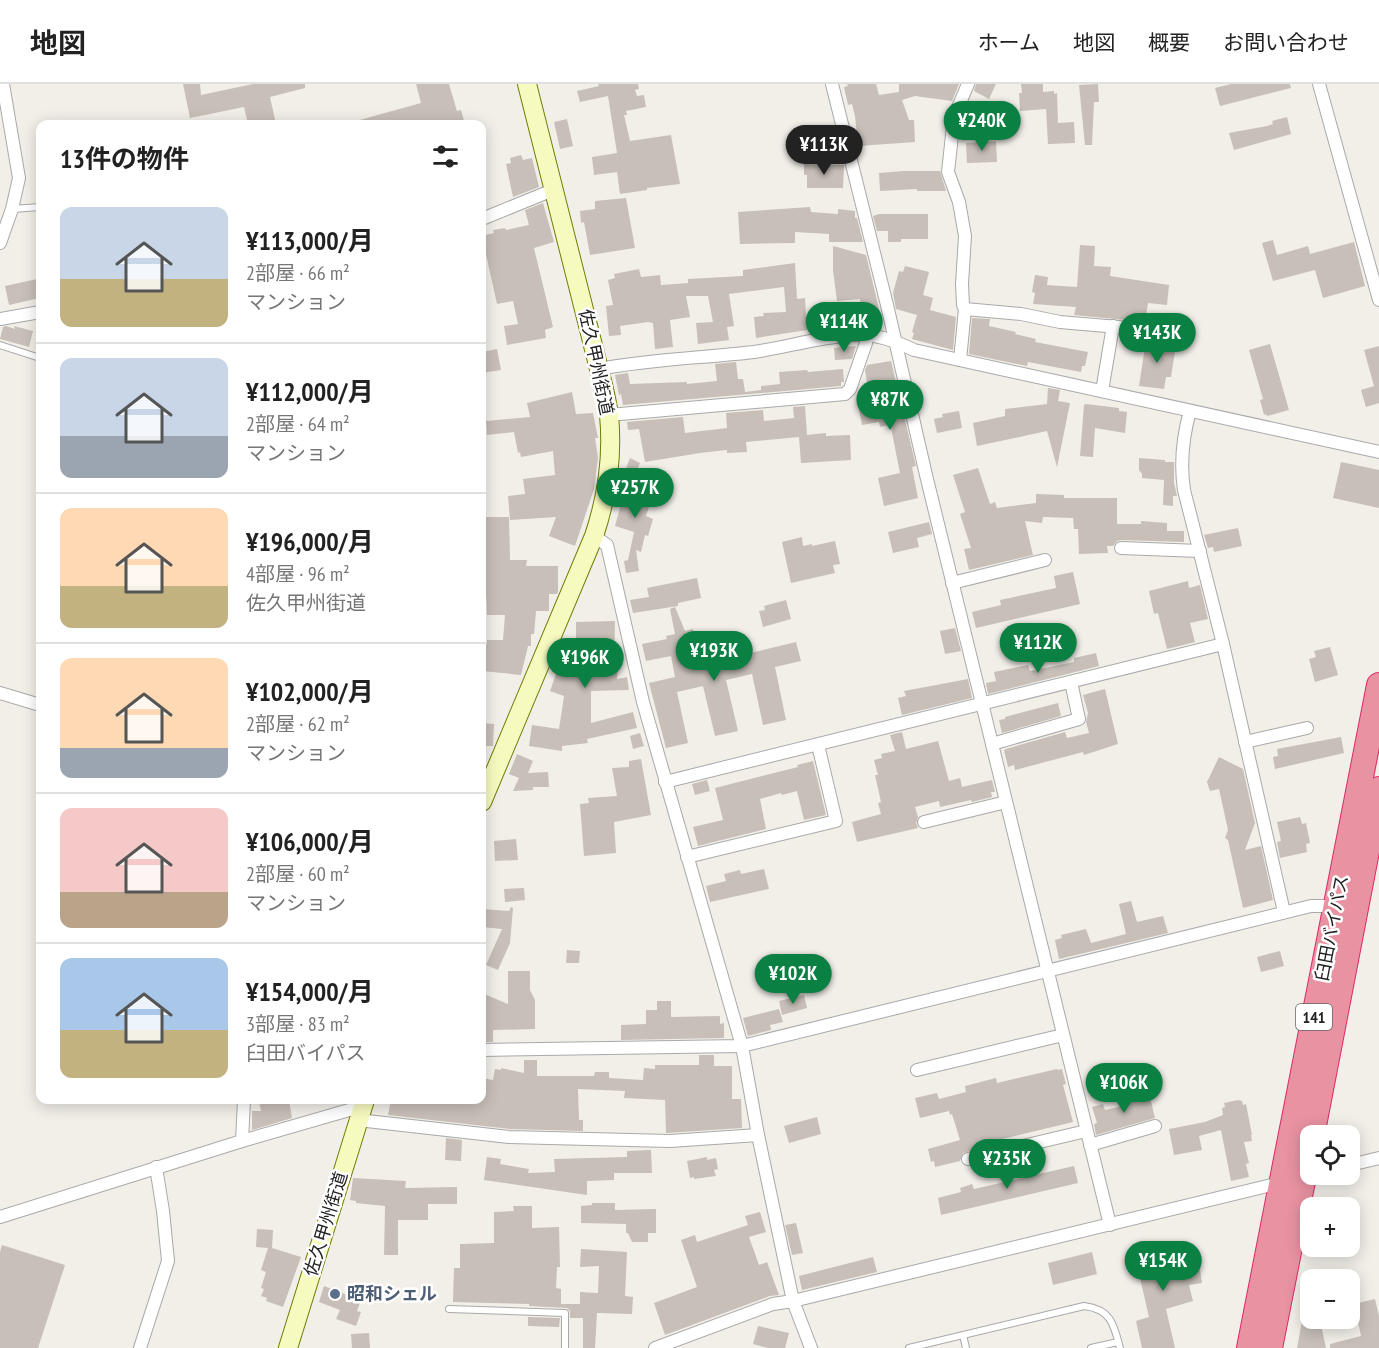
<!DOCTYPE html>
<html lang="ja">
<head>
<meta charset="utf-8">
<style>
	body { margin:0; font-family:"PT Sans Narrow","Noto Sans JP",sans-serif; background:#f6f6f6; color:#222; height:100vh; display:flex; flex-direction:column; font-size:22px; white-space:nowrap }
	* { box-sizing:border-box; margin:0 }
	p { font-size:20px; color:#767676 }
	.icon { flex:none; width:33px; height:33px; fill:none; stroke:currentColor; stroke-width:2; stroke-linecap:round; stroke-linejoin:round }
	.map { position:relative; flex:1; overflow:hidden }
	.sheet { position:absolute; left:36px; top:36px; width:450px; height:984px; display:flex; flex-direction:column; background:#fff; border-radius:12px; box-shadow:0 3px 15px #0003 }
	.sheet>* { flex:none }
	.controls { position:absolute; left:1300px; top:1041px; display:grid; gap:12px }
	.controls a { display:grid; place-items:center; width:60px; height:60px; border-radius:12px; background:#fff; box-shadow:0 3px 15px #0003; font-size:30px }
	.price { position:absolute; translate:-50% -51px; padding:0 14px; border-radius:21px; background:#0b8043; color:#fff; font-size:20px; line-height:39px; filter:drop-shadow(0 2px 3px #0008) }
	.price::after { content:''; position:absolute; left:50%; top:36px; width:18px; height:14px; margin-left:-9px; background:inherit; clip-path:polygon(0 0,100% 0,50% 100%) }
	.price.current { background:#222; color:#fff }
	ul { padding:0; list-style:none }
	li { display:flex; align-items:center; gap:18px; height:150px; padding:0 24px }
	li+li { border-top:2px solid #e0e0e0 }
	li span { display:grid; place-items:center; flex:none; width:168px; height:120px; border-radius:12px; color:#555 }
	li>.icon { margin-inline-start:auto }
	span .icon { width:72px; height:72px; fill:#fffc; stroke-width:1 }
	li b { font-size:26px }
	h2 { display:flex; justify-content:space-between; align-items:center; height:72px; padding:0 24px; font-size:26px }
	header { display:flex; align-items:center; gap:36px; box-sizing:border-box; height:84px; padding:0 30px; background:#fff; border-bottom:2px solid #e0e0e0 }
	header strong { font-size:28px }
	nav { display:flex; gap:33px; margin-inline-start:auto; font-size:21px }
	.map>svg:first-child { display:block }
	.building { fill:#c7bfb8 }
	.lines { fill:none; stroke-linecap:round; stroke-linejoin:round }
	.lane-casing { stroke:#a9a9a9; stroke-width:8 }
	.street-casing { stroke:#a9a9a9; stroke-width:14 }
	.secondary-casing { stroke:#707d05; stroke-width:20 }
	.highway-casing { stroke:#dc2a67; stroke-width:26 }
	.lane { stroke:#fff; stroke-width:6 }
	.street { stroke:#fff; stroke-width:12 }
	.secondary { stroke:#f7fabf; stroke-width:18 }
	.highway { stroke:#e892a2; stroke-width:24 }
	.service-dot { fill:#5c6f8a; stroke:#fff; stroke-width:2 }
	.labels { text-anchor:middle; stroke-width:5; stroke-linejoin:round; paint-order:stroke }
	.shield { fill:#fff; stroke:#646464; stroke-width:1.5 }
	.shield-label { font-size:16px; font-weight:bold; fill:#222 }
	.street-label { font-size:18px; fill:#222; stroke:#fff }
	.service-label { font-size:18px; font-weight:bold; fill:#4e5e75; stroke:#fff; text-anchor:start }
</style>
</head>
<body>
<header>
<strong>地図</strong>
<nav><a>ホーム</a><a>地図</a><a>概要</a><a>お問い合わせ</a></nav>
</header>
<div class="map">
<svg width="1379" height="1264" viewBox="0 0 1379 1264">
	<rect width="100%" height="100%" fill="#f2efe9"/>
	<g class="building">
		<path d="M183 0H200L201 11 253 0H305V4L270 13 276 40H248L244 23 190 34Z"/>
		<path d="M416 0H449L457 27 461 26 465 40H356V37L421 19Z"/>
		<path d="M598 0H638L639 5 635 6 637 12 644 11 646 23 626 27 627 31H624L630 57 671 51 680 100 647 104V106L620 110 617 88 594 91 592 73 617 69 608 12 580 18 577 7 599 2Z"/>
		<path d="M847 0H876L879 11 899 8V0H959L952 17 915 12 902 16 909 36H914L915 58 858 62 855 32 852 20 848 21 844 3 848 2Z"/>
		<path d="M976 0H996L989 15 974 7Z"/>
		<path d="M1021 0H1043V8L1054 7V10L1057 9 1058 39 1074 38 1075 59 1048 60 1046 25 1020 27 1019 9H1022Z"/>
		<path d="M1098 0 1099 18H1094L1092 61H1085L1079 1Z"/>
		<path d="M1231 0H1290L1291 4 1220 22 1215 4Z"/>
		<path d="M1287 33 1291 50 1234 66 1229 49 1267 42 1273 40 1272 37Z"/>
		<path d="M567 35 573 62 560 65 554 38Z"/>
		<path d="M996 57 997 78 967 79 966 59Z"/>
		<path d="M521 71 523 76 532 74 539 103 513 113 506 80 511 79 510 74Z"/>
		<path d="M804 80 844 81 843 104H807V91H804Z"/>
		<path d="M903 87H940L946 107H917V105L880 107 879 89Z"/>
		<path d="M626 114 635 164 590 171 584 138 581 139 580 127 595 125V117Z"/>
		<path d="M543 119 554 158 534 164 553 243 545 246 546 254 507 261 504 242 518 240 513 217 497 220 482 152 494 149 493 146 505 144 506 146 529 141 525 126Z"/>
		<path d="M810 123 811 128 838 130V125L855 127V134H857L863 158H829V150L795 148V159L740 160 738 128Z"/>
		<path d="M879 130H928V155H901V158H888V147H877L873 132Z"/>
		<path d="M1273 156 1277 171 1308 162 1310 170 1354 158 1365 202 1323 214 1315 186 1273 197 1262 159Z"/>
		<path d="M1080 161 1095 162 1094 182 1111 183 1110 192 1169 201 1167 221 1148 219 1145 238 1074 231 1076 223 1033 220 1035 209 1032 208 1035 191 1048 193 1047 201 1077 203Z"/>
		<path d="M833 162 866 171 882 237 862 240 860 215 837 217 833 186Z"/>
		<path d="M795 179 797 215 805 214 807 246 756 254 754 233 764 232 763 229 786 228 784 203 729 210 734 242 727 243 729 256 698 260 696 239 713 238 708 212H686L690 233 670 236 673 263 655 265 653 239 648 238 620 242 621 251 609 252 606 222 613 221 608 196 615 194 614 190 639 185 641 193 660 191 661 201 688 199V195L743 192V186Z"/>
		<path d="M905 182 929 188 923 211 933 214 930 226 956 233 953 266 912 255 914 249 912 248 917 231 896 225 893 209 899 187 903 188Z"/>
		<path d="M37 195 40 214 9 221 5 202Z"/>
		<path d="M972 234 990 235 989 242 1016 248 1015 250 1036 255 1035 258 1088 268 1085 282H1082L1081 288 1028 278 1027 282 969 270Z"/>
		<path d="M6 242 15 245 14 242 33 247 29 263 0 255 3 243Z"/>
		<path d="M1146 256 1176 261 1171 293H1166L1164 305 1139 302Z"/>
		<path d="M1270 260 1289 326 1267 332 1266 330 1264 331 1260 316 1263 315 1249 266Z"/>
		<path d="M856 262 852 275 835 276 834 264Z"/>
		<path d="M1379 262V319L1366 323 1361 306 1374 302 1364 266Z"/>
		<path d="M497 265 501 286 482 289V268Z"/>
		<path d="M891 277 916 382 912 383 918 414 884 422 878 394 900 389 891 344 889 341 880 343 879 338 862 341 858 320 870 317 865 286 867 281Z"/>
		<path d="M736 278 738 295H743L745 308 761 306V302L780 300 779 288 807 286 808 288 843 285 844 298H841V302L623 321 621 310 619 311 615 291 628 289 630 300 687 298V300L717 297 715 280Z"/>
		<path d="M1048 304 1060 306 1058 317 1070 319 1057 383 1047 347 977 362 973 339 1005 332V325L1047 320Z"/>
		<path d="M572 308 576 330 593 329 598 354H595L598 374 594 405 575 462 549 452 556 433 510 436 508 412 525 410 523 395 555 391 553 367 521 373 520 368 518 369 514 348 487 351 486 337 530 333 527 319Z"/>
		<path d="M1086 320 1119 324V327L1127 328 1125 349 1095 344 1093 373 1080 372 1084 321Z"/>
		<path d="M805 322 807 351 826 349V352L850 351 851 376 801 379 799 353 746 358 747 368 727 369V366L700 369 645 378 639 345 628 346 627 338 683 333 685 349 727 344 726 329 763 326 764 337 794 334 793 323Z"/>
		<path d="M959 327 962 344 937 349 934 335 943 333 942 330Z"/>
		<path d="M630 374 640 379 635 391 625 387Z"/>
		<path d="M1139 374 1165 376V378H1174V399L1177 412H1173V422L1163 421 1164 396 1142 394V390L1139 386Z"/>
		<path d="M1341 378 1379 386V424L1333 414Z"/>
		<path d="M978 384 990 420 995 418 997 424 1036 419V410L1064 411V414H1117V440H1141V437L1167 439V447H1184V458L1121 456 1117 457 1113 462H1107L1108 469 1079 470 1078 445H1074L1073 434 1043 433 1042 439 1025 437 1033 471 969 486 964 465 971 464 960 430 965 428 953 391Z"/>
		<path d="M627 394 643 400 642 404 650 406 652 414 646 432 653 435 648 452 645 451 641 468 636 466 639 487 626 489 624 477 628 476 634 448 615 442 623 413 620 412Z"/>
		<path d="M482 433H509L510 476H527L526 482H558V508L557 510H549V527H536L534 550H531V562H528L521 591 482 587V559L487 560V556H503L505 531H487L486 508H482Z"/>
		<path d="M929 438 932 450 917 454 919 463 893 469 888 448Z"/>
		<path d="M1238 444 1242 462 1214 468 1213 463 1208 464 1204 451Z"/>
		<path d="M802 453 803 462 812 460V462L835 457 840 480 833 481 835 489 791 499 782 458Z"/>
		<path d="M1073 488 1080 520 976 544 972 528 1001 521 1000 516 1056 504 1054 492Z"/>
		<path d="M697 494 701 514 678 519V522L633 529 630 516 649 513 647 504Z"/>
		<path d="M1188 497 1189 504 1200 501 1208 535 1190 539 1195 558 1167 565 1158 529 1154 530 1149 507Z"/>
		<path d="M786 516 791 535 763 543 759 527 765 526 764 522Z"/>
		<path d="M675 523 685 547 693 545 701 581 796 558 801 577 775 583 786 636 763 641 752 590 726 596 738 647 715 652 703 602 677 608 688 659 666 664 649 599 675 593 671 572 646 577 642 560 667 555 666 552 675 550 670 525Z"/>
		<path d="M615 537 614 585H618L617 595 627 593 629 606 591 607V639L633 628 637 644 587 655 588 659 562 662V667L529 662 532 641 559 645 564 612 550 607 566 561 576 565V538Z"/>
		<path d="M955 544 961 567 945 570 940 547Z"/>
		<path d="M1330 563 1338 591 1315 598 1309 575 1316 573 1314 567Z"/>
		<path d="M1096 569 1099 582 988 610 986 599 996 597 994 588 1028 581 1030 587 1074 578V574Z"/>
		<path d="M968 595 972 614 902 631 898 614 906 612 904 607Z"/>
		<path d="M1105 605 1118 660 1084 671 1083 668 1015 686 1014 681 1008 683 1004 666 1006 665 1065 648 1067 654 1089 649 1086 638 1088 629 1083 611Z"/>
		<path d="M1058 619 1061 632 1002 649 999 636 1005 635V633Z"/>
		<path d="M482 639 494 640 493 662H482Z"/>
		<path d="M902 648 906 665 938 657 949 697 960 694 962 703 992 696 995 708H991L992 713 972 718 971 716 940 723 939 717 915 723 918 733 916 739 918 744 857 758 852 738 881 730 878 719 881 718 875 691H878L874 676 882 674 881 670 895 667 890 651Z"/>
		<path d="M640 649 644 662 633 665 630 652Z"/>
		<path d="M1341 653 1344 669 1275 685 1273 673 1278 672 1277 665Z"/>
		<path d="M517 670 533 677 528 689 548 688 549 703H533V706L513 707 519 694 509 690Z"/>
		<path d="M1219 673 1243 685 1255 739 1245 766 1261 762 1273 816 1243 824 1228 756 1225 754 1228 746 1219 705 1210 707 1207 698Z"/>
		<path d="M641 675 651 731 614 738 616 769 584 772 580 720 589 719 588 714 617 712 612 684 629 683V677Z"/>
		<path d="M813 677 826 731 804 736 797 707 782 711 781 709 760 715 766 745 698 762 693 743 723 736 715 704 798 683 797 681Z"/>
		<path d="M707 696 710 707 695 711 692 700Z"/>
		<path d="M1300 733 1302 740 1306 739 1310 759 1306 760 1307 768 1280 774 1277 758 1281 757 1277 738Z"/>
		<path d="M516 755 518 776 495 777 494 757Z"/>
		<path d="M764 785 769 805 710 818 706 802 726 797 724 790 740 786 741 790Z"/>
		<path d="M524 804 525 816 505 818 504 805Z"/>
		<path d="M1131 817 1137 838 1163 832 1168 849 1059 875 1055 856 1062 854 1061 851 1086 845 1091 859 1126 850 1119 820Z"/>
		<path d="M511 823 513 824 510 859 498 886 486 881 502 845 482 843V825L509 827Z"/>
		<path d="M567 866 580 867 579 879H566Z"/>
		<path d="M1280 867 1284 882 1261 888 1257 873Z"/>
		<path d="M508 887H530V906L535 916V945L493 946V958H482V909L508 920Z"/>
		<path d="M804 911 807 924 782 931 779 917Z"/>
		<path d="M657 917H671V933L720 932V940L724 939V954L621 956V941L646 940V926H657Z"/>
		<path d="M779 925 783 938 770 941 771 946 748 952 743 934Z"/>
		<path d="M699 971H714V982H732V1015H741L742 1044 666 1049 665 1016 624 1014 625 1007 578 1005 579 1036H583V1047L510 1045 388 1031 391 1016H482V994L493 996 495 985 501 986V984L524 989V976H537V992H594L595 988H609V994L643 996 644 984 655 985V981H699Z"/>
		<path d="M1057 985 1058 986 1062 985 1066 1000 1063 1001 1073 1038 978 1061 979 1064 963 1069 960 1077 935 1083 934 1077 931 1078 928 1065 960 1056 952 1030 950 1031 949 1027 920 1034 915 1014 937 1009 939 1015 966 1008 965 1002 996 994 997 999Z"/>
		<path d="M1149 1009 1155 1034 1096 1051 1094 1040 1097 1039 1092 1023 1103 1020 1105 1026 1127 1021 1126 1015Z"/>
		<path d="M268 1016H289L292 1034 252 1046V1027H261L259 1017Z"/>
		<path d="M1238 1016 1242 1017 1243 1021 1246 1020 1252 1051H1251L1252 1057 1244 1058 1249 1079 1246 1080 1249 1093 1231 1097 1221 1046 1199 1052 1202 1066 1174 1071 1169 1045 1205 1038 1223 1031 1222 1024 1225 1023 1224 1019Z"/>
		<path d="M817 1033 821 1050 789 1059 784 1042Z"/>
		<path d="M446 1054 462 1056 461 1077 445 1076Z"/>
		<path d="M651 1066 652 1089H614V1096L587 1097V1111L484 1096 487 1073 501 1075 500 1080 529 1085 528 1089 555 1088 554 1075 627 1073V1067Z"/>
		<path d="M707 1073V1076L716 1074 718 1085 714 1086 716 1092 694 1095V1093L690 1094 687 1077Z"/>
		<path d="M1074 1082 1078 1099 941 1131 938 1114 961 1108 960 1104 972 1100 974 1105Z"/>
		<path d="M353 1094 406 1097 405 1104 457 1103V1120H428V1136H398V1171H384L385 1122 356 1119V1117L350 1116Z"/>
		<path d="M592 1119H615V1126L656 1125V1149H648V1158H632L628 1149H626V1140L581 1139V1122L592 1121Z"/>
		<path d="M513 1122H532V1144L559 1143 560 1183H557L556 1204 561 1205V1220H580V1208L598 1209 599 1182 580 1183 581 1165 627 1168 625 1212 633 1213 632 1230 597 1229 595 1264H583V1234H570V1227L567 1224 529 1222V1220L453 1218 454 1184H460V1160L494 1159V1128L514 1127Z"/>
		<path d="M760 1128 766 1148 749 1153 759 1181 767 1178 779 1211 770 1212 665 1251 654 1219 697 1203 681 1156 695 1151 697 1158 748 1141 745 1132Z"/>
		<path d="M796 1139 803 1169 792 1171 785 1141Z"/>
		<path d="M257 1145 273 1146 272 1164 301 1173 283 1223 266 1217 267 1214 261 1212 264 1205 261 1204 266 1188 261 1186 268 1164 256 1163Z"/>
		<path d="M1180 1158 1186 1189 1200 1186 1202 1199 1189 1201 1193 1217 1166 1225 1175 1264H1142L1136 1237 1149 1233 1134 1168Z"/>
		<path d="M2 1161 65 1181 38 1264H0V1168Z"/>
		<path d="M1092 1168 1097 1190 1053 1201 1048 1179Z"/>
		<path d="M873 1173 877 1188 802 1206 799 1192Z"/>
		<path d="M324 1202 361 1216 357 1227 361 1228 356 1242 336 1235 340 1226 319 1218Z"/>
		<path d="M1375 1215 1379 1232V1264H1330V1260L1361 1252 1354 1220Z"/>
		<path d="M528 1233 560 1234 559 1243 528 1242Z"/>
		<path d="M1302 1237 1321 1241 1326 1264H1297Z"/>
		<path d="M758 1242 789 1249 785 1264H768L753 1260Z"/>
		<path d="M369 1249 370 1264H352L351 1250Z"/>
	</g>
	<g class="lines">
		<defs>
			<g id="lane">
				<path d="M13 125 40 123"/>
				<path d="M0 261 40 274"/>
				<path d="M449 1225 565 1229V1264"/>
				<path d="M963 1251 966 1264"/>
				<path d="M909 1264 1084 1222C1111 1225 1114 1241 1120 1264"/>
				<path d="M1091 1264 1118 1258"/>
			</g>
			<g id="street">
				<path d="M832 0 887 221 926 391 1110 1141"/>
				<path d="M1319 0 1379 216"/>
				<path d="M482 135 553 106"/>
				<path d="M0 159 12 125 19 94 3 0"/>
				<path d="M965 225 1021 230 1060 238 1141 245"/>
				<path d="M0 235 40 228"/>
				<path d="M960 276 965 225 963 221 962 200 965 152 959 118 948 88 954 33 968 0"/>
				<path d="M599 285C651 275 702 274 754 268 787 263 820 253 853 251 875 249 895 257 914 266L1379 368"/>
				<path d="M1102 307 1113 242"/>
				<path d="M1190 327C1183 352 1180 379 1184 406L1223 560 1284 828"/>
				<path d="M609 331 845 310 850 305 866 259 867 251"/>
				<path d="M594 452 607 461 643 618 742 962 758 1051 793 1217 811 1264"/>
				<path d="M1121 464 1200 467"/>
				<path d="M952 499 1045 476"/>
				<path d="M0 609 40 621"/>
				<path d="M1245 658 1307 644"/>
				<path d="M992 660 1079 635 1071 598"/>
				<path d="M665 698 1223 560"/>
				<path d="M924 738 1006 718"/>
				<path d="M687 773 836 737 818 661"/>
				<path d="M482 966 742 962 1311 822H1336"/>
				<path d="M917 986 1063 951"/>
				<path d="M358 1036 509 1053 670 1057 758 1051"/>
				<path d="M242 1057 244 1016"/>
				<path d="M1090 1061 1155 1042"/>
				<path d="M968 1075 1086 1047"/>
				<path d="M1350 1081 1379 1074"/>
				<path d="M0 1133 242 1057 363 1022"/>
				<path d="M140 1264 168 1177 163 1127 156 1083"/>
				<path d="M655 1264 773 1220 793 1217 1284 1098"/>
			</g>
			<g id="secondary">
				<path d="M482 718 594 452C607 413 613 372 609 331 607 316 603 300 599 285L527 0"/>
				<path d="M288 1264 365 1016"/>
			</g>
			<g id="highway">
				<path d="M1312 1052 1379 705"/>
				<path d="M1249 1264 1379 601"/>
				<path d="M1270 1264 1311 1057"/>
			</g>
		</defs>
		<use href="#lane" class="lane-casing"/>
		<use href="#street" class="street-casing"/>
		<use href="#secondary" class="secondary-casing"/>
		<use href="#highway" class="highway-casing"/>
		<use href="#lane" class="lane"/>
		<use href="#street" class="street"/>
		<use href="#secondary" class="secondary"/>
		<use href="#highway" class="highway"/>
	</g>
	<circle class="service-dot" cx="335" cy="1210" r="6"/>
	<g class="labels">
		<rect class="shield" x="1296" y="920" width="36" height="26" rx="4.5"/>
		<g class="shield-label">
			<text x="1314" y="939">141</text>
		</g>
		<g class="street-label">
			<text transform="translate(596 278) rotate(78)" y="6">佐久甲州街道</text>
			<text transform="translate(1332 844) rotate(-79)" y="6">臼田バイパス</text>
			<text transform="translate(326 1140) rotate(-73)" y="6">佐久甲州街道</text>
		</g>
		<g class="service-label">
			<text x="347" y="1216">昭和シェル</text>
		</g>
	</g>
</svg>
<div class="controls">
<a><svg class="icon" aria-label="locate" viewBox="0 0 24 24"><circle cx="12" cy="12" r="6"/><path d="M12 2v4M12 18v4M2 12h4M18 12h4"/></svg></a>
<a>+</a>
<a>−</a>
</div>
<b class="price" style="left:982px;top:68px">¥240K</b>
<b class="price current" style="left:824px;top:92px">¥113K</b>
<b class="price" style="left:844px;top:269px">¥114K</b>
<b class="price" style="left:1157px;top:280px">¥143K</b>
<b class="price" style="left:890px;top:347px">¥87K</b>
<b class="price" style="left:635px;top:435px">¥257K</b>
<b class="price" style="left:1038px;top:590px">¥112K</b>
<b class="price" style="left:714px;top:598px">¥193K</b>
<b class="price" style="left:585px;top:605px">¥196K</b>
<b class="price" style="left:793px;top:921px">¥102K</b>
<b class="price" style="left:1124px;top:1030px">¥106K</b>
<b class="price" style="left:1007px;top:1106px">¥235K</b>
<b class="price" style="left:1163px;top:1208px">¥154K</b>
<section class="sheet">
<h2>13件の物件<svg class="icon" aria-label="filters" viewBox="0 0 24 24"><path d="M4 7h16M4 17h16"/><circle cx="9" cy="7" r="2"/><circle cx="15" cy="17" r="2"/></svg></h2>
<ul>
<li><span style="background:linear-gradient(#c9d6e8 60%,#c2b280 0)"><svg class="icon" aria-label="home" viewBox="0 0 24 24"><path d="M3 11l9-7 9 7M6 9v11h12V9"/></svg></span><div><b>¥113,000/月</b><p>2部屋 · 66 m²</p><p>マンション</p></div></li>
<li><span style="background:linear-gradient(#c9d6e8 65%,#9aa5b1 0)"><svg class="icon" aria-label="home" viewBox="0 0 24 24"><path d="M3 11l9-7 9 7M6 9v11h12V9"/></svg></span><div><b>¥112,000/月</b><p>2部屋 · 64 m²</p><p>マンション</p></div></li>
<li><span style="background:linear-gradient(#ffd9b3 65%,#c2b280 0)"><svg class="icon" aria-label="home" viewBox="0 0 24 24"><path d="M3 11l9-7 9 7M6 9v11h12V9"/></svg></span><div><b>¥196,000/月</b><p>4部屋 · 96 m²</p><p>佐久甲州街道</p></div></li>
<li><span style="background:linear-gradient(#ffd9b3 75%,#9aa5b1 0)"><svg class="icon" aria-label="home" viewBox="0 0 24 24"><path d="M3 11l9-7 9 7M6 9v11h12V9"/></svg></span><div><b>¥102,000/月</b><p>2部屋 · 62 m²</p><p>マンション</p></div></li>
<li><span style="background:linear-gradient(#f6c9c9 70%,#b9a48a 0)"><svg class="icon" aria-label="home" viewBox="0 0 24 24"><path d="M3 11l9-7 9 7M6 9v11h12V9"/></svg></span><div><b>¥106,000/月</b><p>2部屋 · 60 m²</p><p>マンション</p></div></li>
<li><span style="background:linear-gradient(#a9c7e8 60%,#c2b280 0)"><svg class="icon" aria-label="home" viewBox="0 0 24 24"><path d="M3 11l9-7 9 7M6 9v11h12V9"/></svg></span><div><b>¥154,000/月</b><p>3部屋 · 83 m²</p><p>臼田バイパス</p></div></li>
</ul>
</section>
</div>
</body>
</html>
